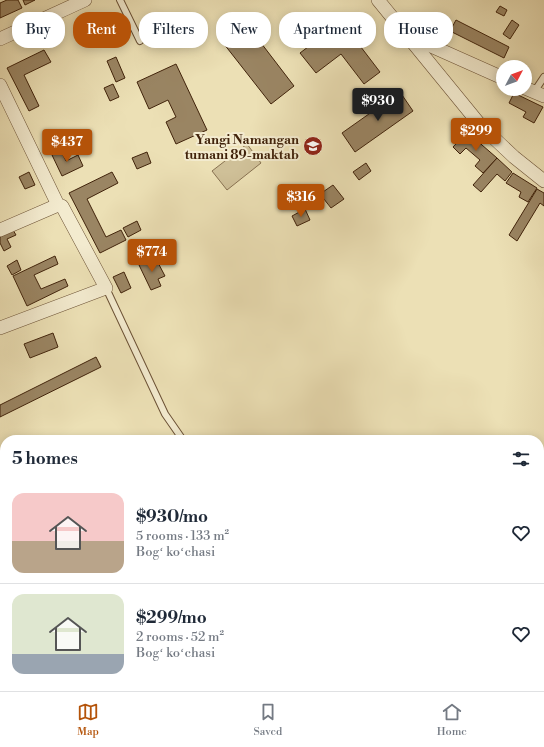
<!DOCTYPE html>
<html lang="en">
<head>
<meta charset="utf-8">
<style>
	body { margin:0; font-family:"Libre Bodoni",serif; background:#f6f6f7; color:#1f2937; height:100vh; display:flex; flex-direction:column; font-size:15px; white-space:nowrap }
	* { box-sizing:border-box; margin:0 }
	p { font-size:13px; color:#747a83 }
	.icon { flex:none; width:22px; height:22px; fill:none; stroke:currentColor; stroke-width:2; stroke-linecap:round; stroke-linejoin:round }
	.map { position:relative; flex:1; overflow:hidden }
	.side { position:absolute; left:0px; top:435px; width:544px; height:256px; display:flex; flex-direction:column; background:#fff; border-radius:16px 16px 0 0; box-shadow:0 2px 10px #0003 }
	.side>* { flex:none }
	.hud { position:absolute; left:12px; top:12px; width:520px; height:36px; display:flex; gap:8px }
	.needle { width:26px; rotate:49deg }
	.fabs { position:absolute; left:496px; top:60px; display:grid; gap:8px }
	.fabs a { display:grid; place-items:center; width:36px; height:36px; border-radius:50%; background:#fff; box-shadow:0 2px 10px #0003; font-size:20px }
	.price { position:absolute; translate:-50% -34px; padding:0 9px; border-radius:4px; background:#b45309; color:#fff; font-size:13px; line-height:26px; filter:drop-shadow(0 1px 2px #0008) }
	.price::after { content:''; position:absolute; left:50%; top:24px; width:12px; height:9px; margin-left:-6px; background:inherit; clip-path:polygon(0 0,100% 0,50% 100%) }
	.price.on { background:#222; color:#fff }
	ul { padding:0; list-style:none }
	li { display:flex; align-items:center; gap:12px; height:100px; padding:0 12px }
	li+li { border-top:1px solid #e0e1e3 }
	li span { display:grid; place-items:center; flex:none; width:112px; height:80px; border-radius:12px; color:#555 }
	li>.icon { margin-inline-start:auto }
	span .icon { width:48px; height:48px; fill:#fffc; stroke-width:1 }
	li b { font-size:17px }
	h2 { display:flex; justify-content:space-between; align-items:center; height:48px; padding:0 12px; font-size:17px }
	.chip { padding:0 14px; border-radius:16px; background:#fff; box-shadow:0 2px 10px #0003; font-size:14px; line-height:36px }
	.chip.on { background:#b45309; color:#fff }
	.dock { display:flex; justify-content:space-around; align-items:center; height:56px; border-top:1px solid #e0e1e3; background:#fff; font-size:11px; color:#747a83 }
	.dock a { display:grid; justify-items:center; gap:2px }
	.dock .on { color:#b45309 }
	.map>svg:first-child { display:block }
	.green { fill:#cfc098; stroke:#887252 }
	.building { fill:#9a8563; stroke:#41230b }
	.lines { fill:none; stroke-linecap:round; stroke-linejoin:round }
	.lane-casing { stroke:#6c5236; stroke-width:8 }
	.street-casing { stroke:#6c5236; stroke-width:14 }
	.lane { stroke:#f3ebcf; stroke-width:6 }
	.street { stroke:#f3ebcf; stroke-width:13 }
	.labels { text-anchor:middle; stroke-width:4; stroke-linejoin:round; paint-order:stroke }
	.poi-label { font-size:13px; font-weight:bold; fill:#41230b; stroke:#f3ebcf; text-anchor:end }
</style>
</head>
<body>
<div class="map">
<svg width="544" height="691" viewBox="0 0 544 691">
	<rect width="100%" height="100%" fill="#ece0b5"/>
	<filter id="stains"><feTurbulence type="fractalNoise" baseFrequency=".005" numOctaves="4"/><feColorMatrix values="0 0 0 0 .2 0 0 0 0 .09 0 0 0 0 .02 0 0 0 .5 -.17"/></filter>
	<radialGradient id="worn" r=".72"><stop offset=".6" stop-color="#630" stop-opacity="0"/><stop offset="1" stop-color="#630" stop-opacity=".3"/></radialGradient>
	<path class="green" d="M247 144 261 163 227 190 212 171Z"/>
	<g class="building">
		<path d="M7 0H18L22 8 0 18V3Z"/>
		<path d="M23 0H35L25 5Z"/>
		<path d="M500 6 507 10 504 16 496 12Z"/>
		<path d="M338 17 380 72 364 84 341 54 316 73 300 53 325 34 322 30Z"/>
		<path d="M456 20 509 47 504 58 450 31Z"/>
		<path d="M512 20 519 25 510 39 503 34Z"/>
		<path d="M184 23 193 42 183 47 174 27Z"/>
		<path d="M248 26 294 86 271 104 224 44Z"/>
		<path d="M44 50 51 62 24 75 39 106 29 111 7 68Z"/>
		<path d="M116 57 125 78 116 82 107 61Z"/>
		<path d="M176 64 207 130 176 144 166 122 176 117 168 100 149 109 137 82Z"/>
		<path d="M113 84 119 97 110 101 104 88Z"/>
		<path d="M400 92 413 111 355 152 342 133Z"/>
		<path d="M514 93 543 107 534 123 523 117 526 112 509 103Z"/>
		<path d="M467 132 497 158 483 173 475 166 480 160 466 148 460 154 453 147Z"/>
		<path d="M61 151 66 161 78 155 83 166 62 176 52 155Z"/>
		<path d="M147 152 151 163 137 169 132 158Z"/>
		<path d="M497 158 512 172 505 181 497 174 481 192 473 185Z"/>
		<path d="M366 163 371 171 359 180 353 172Z"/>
		<path d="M29 172 35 185 25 189 19 177Z"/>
		<path d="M112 172 118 183 87 199 106 237 121 230 126 240 100 253 69 193Z"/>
		<path d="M513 173 537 188 528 202 519 197 521 192 506 183Z"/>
		<path d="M333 185 344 199 331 208 320 194Z"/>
		<path d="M537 189 544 193V206L540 203 517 241 509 235Z"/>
		<path d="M305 209 310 220 297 226 292 216Z"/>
		<path d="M137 221 141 230 128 237 123 228Z"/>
		<path d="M13 230 16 235 7 239 11 247 4 251 0 243V237Z"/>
		<path d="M55 256 58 264 34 275 41 289 65 279 68 286 27 306 13 276Z"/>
		<path d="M155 257 165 276 158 279 161 286 151 290 139 265Z"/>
		<path d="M17 260 21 270 12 275 7 266Z"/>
		<path d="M124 272 131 288 121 293 113 277Z"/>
		<path d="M53 333 58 347 30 358 24 344Z"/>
		<path d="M96 357 101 367 0 417V405Z"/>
	</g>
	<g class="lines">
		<defs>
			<g id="lane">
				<path d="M120 0 140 41"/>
				<path d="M534 92 544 77"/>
				<path d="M106 288 165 414 183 440"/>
				<path d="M539 597 544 600"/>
			</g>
			<g id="street">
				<path d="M378 0 481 126 514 157 544 181"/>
				<path d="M411 37 503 78"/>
				<path d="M0 39 85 0"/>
				<path d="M0 85 58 205 62 206 106 288 0 328"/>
				<path d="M525 88 544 96"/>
				<path d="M0 230 58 205"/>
			</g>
		</defs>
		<use href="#lane" class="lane-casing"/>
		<use href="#street" class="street-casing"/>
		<use href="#lane" class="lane"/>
		<use href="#street" class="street"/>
	</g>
	<defs>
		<symbol id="school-disc" viewBox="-11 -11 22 22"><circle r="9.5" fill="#8f2418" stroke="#f3ebcf"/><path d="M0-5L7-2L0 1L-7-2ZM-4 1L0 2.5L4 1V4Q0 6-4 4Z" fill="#fff"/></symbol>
	</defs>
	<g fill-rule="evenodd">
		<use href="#school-disc" x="302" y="135" width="22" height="22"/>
	</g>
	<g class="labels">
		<g class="poi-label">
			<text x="299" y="144">Yangi Namangan<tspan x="299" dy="15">tumani 89-maktab</tspan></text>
		</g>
	</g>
	<rect width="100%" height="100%" filter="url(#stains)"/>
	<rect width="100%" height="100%" fill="url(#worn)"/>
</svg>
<div class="fabs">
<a><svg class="needle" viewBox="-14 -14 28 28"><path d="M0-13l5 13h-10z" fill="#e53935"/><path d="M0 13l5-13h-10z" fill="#747a83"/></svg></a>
</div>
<b class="price on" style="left:378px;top:122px">$930</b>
<b class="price" style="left:476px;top:152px">$299</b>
<b class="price" style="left:67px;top:163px">$437</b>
<b class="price" style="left:301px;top:218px">$316</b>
<b class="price" style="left:152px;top:273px">$774</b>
<div class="hud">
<a class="chip">Buy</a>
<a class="chip on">Rent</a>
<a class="chip">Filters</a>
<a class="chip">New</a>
<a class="chip">Apartment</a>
<a class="chip">House</a>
</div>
<section class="side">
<h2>5 homes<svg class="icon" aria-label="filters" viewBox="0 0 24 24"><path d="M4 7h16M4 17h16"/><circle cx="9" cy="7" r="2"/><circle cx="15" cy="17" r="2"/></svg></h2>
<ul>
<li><span style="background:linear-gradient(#f6c9c9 60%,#b9a48a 0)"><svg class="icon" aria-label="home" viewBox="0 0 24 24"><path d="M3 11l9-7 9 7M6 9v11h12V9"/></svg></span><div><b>$930/mo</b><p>5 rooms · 133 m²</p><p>Bogʻ koʻchasi</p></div><svg class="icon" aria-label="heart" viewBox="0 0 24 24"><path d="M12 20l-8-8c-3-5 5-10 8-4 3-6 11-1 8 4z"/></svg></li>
<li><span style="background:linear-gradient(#dfe7d0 75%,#9aa5b1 0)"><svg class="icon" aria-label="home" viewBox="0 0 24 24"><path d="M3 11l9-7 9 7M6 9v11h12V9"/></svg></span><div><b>$299/mo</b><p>2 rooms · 52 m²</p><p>Bogʻ koʻchasi</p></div><svg class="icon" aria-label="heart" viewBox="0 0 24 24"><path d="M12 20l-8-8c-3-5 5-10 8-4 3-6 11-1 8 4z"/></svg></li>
</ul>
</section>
</div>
<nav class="dock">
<a class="on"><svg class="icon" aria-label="map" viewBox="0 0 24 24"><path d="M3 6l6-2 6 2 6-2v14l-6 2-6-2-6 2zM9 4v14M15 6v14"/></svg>Map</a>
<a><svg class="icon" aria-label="saved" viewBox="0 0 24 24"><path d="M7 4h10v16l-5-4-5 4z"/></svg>Saved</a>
<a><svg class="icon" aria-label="home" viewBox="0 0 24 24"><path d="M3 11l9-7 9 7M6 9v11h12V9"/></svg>Home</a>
</nav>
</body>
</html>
